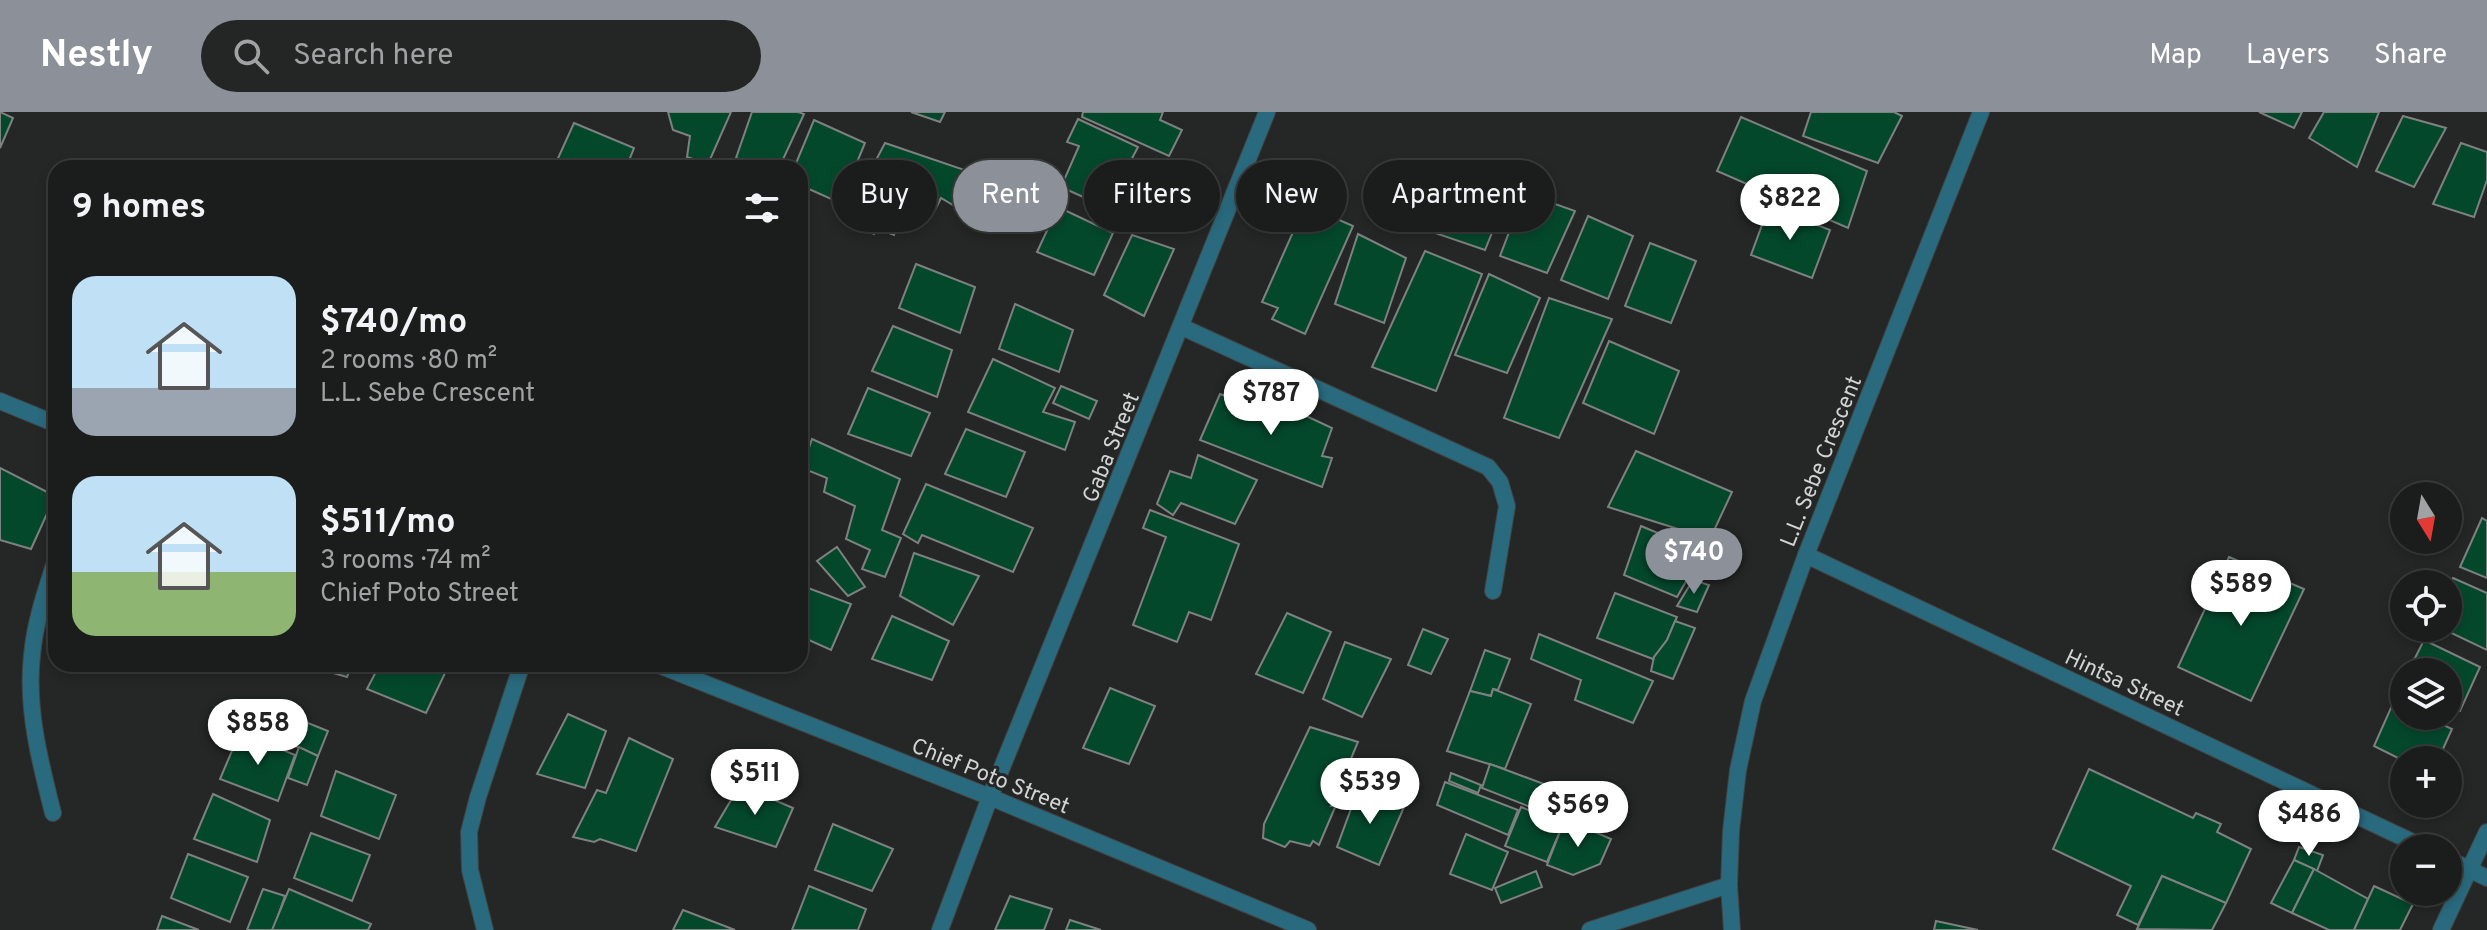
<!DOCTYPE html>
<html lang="en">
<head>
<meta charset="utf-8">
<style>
	body { margin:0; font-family:Overpass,sans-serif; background:#242625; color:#f1f3f6; height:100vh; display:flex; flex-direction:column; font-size:30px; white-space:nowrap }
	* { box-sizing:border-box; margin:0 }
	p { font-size:26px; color:#a0a2a3 }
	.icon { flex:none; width:44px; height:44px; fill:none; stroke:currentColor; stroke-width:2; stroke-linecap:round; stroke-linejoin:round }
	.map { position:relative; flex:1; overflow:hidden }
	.drawer { position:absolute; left:48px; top:48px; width:760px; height:512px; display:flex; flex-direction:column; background:#1b1d1c; border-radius:24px; box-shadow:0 4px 12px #0003,0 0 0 2px #393b3b }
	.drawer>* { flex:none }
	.hud { position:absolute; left:832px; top:48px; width:760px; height:72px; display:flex; gap:16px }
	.needle { width:52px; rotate:169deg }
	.fabs { position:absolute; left:2390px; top:370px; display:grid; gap:16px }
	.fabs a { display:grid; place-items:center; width:72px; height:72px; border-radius:50%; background:#1b1d1c; box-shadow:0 4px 12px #0003,0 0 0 2px #393b3b; font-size:40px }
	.price { position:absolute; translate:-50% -68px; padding:0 18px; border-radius:28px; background:#fff; color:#222; font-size:26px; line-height:52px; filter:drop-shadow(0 2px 4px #0008) }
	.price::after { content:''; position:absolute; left:50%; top:48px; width:24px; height:18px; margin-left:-12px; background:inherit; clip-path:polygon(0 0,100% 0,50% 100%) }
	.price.selected { background:#8c9099; color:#fff }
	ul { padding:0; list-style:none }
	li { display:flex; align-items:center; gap:24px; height:200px; padding:0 24px }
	li span { display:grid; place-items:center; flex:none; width:224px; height:160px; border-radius:24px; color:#555 }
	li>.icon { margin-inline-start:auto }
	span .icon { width:96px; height:96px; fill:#fffc; stroke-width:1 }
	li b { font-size:34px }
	h2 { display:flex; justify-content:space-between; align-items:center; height:96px; padding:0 24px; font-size:34px }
	.pill { padding:0 28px; border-radius:36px; background:#1b1d1c; box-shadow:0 4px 12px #0003,0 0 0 2px #393b3b; font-size:28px; line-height:72px }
	.pill.selected { background:#8c9099; color:#fff }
	header { display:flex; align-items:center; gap:48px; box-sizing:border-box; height:112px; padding:0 40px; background:#8c9099; color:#fff }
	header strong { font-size:38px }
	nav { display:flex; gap:44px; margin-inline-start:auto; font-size:28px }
	.search { width:560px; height:72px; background:#242625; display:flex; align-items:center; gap:20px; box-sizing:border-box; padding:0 28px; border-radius:44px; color:#a0a2a3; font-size:30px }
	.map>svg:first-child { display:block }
	.building { fill:#04482c; stroke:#7e8180; stroke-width:2 }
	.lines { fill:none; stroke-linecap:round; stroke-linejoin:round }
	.service-casing { stroke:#404342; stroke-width:18 }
	.minor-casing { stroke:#404342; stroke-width:18 }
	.service { stroke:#2a6a7e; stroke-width:16 }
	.minor { stroke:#2a6a7e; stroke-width:16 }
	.labels { text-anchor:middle; stroke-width:6; stroke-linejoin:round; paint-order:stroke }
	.street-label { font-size:22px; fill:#d2d4d3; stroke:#242726 }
</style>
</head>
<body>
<header>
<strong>Nestly</strong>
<div class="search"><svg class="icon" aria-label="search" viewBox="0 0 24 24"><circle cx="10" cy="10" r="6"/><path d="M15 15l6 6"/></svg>Search here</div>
<nav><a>Map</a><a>Layers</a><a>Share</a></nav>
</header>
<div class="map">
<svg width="2487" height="818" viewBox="0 0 2487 818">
	<rect width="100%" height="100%" fill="#242726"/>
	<g class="building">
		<path d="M0 0 13 6 0 36Z"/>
		<path d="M668 0H731L708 52 687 45 690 24 673 18Z"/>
		<path d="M752 0H798L804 2 779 56H760L736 46Z"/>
		<path d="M911 0H945L940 10Z"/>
		<path d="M1083 0H1163L1160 8 1182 18 1169 44 1082 5Z"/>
		<path d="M1811 0H1894L1902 4 1878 51 1803 24Z"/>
		<path d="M2259 0H2302L2294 16Z"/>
		<path d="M2324 0H2379L2357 55 2309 26Z"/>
		<path d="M2403 4 2446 16 2414 75 2376 59Z"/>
		<path d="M1741 5 1867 59 1848 116 1717 59Z"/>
		<path d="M1078 7 1138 35 1128 54 1178 73 1169 100 1154 93 1145 113 1061 75 1079 34 1067 30Z"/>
		<path d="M814 8 865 31 840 91 800 73V56H794Z"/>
		<path d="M574 11 634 36 626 56 554 55Z"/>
		<path d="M885 31 991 67 977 101 970 96 966 101 941 86 935 98 922 92 912 116 898 110 894 123 876 116 874 122 844 109Z"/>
		<path d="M2461 31 2487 40V68L2474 105 2433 92Z"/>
		<path d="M1461 50 1512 71 1485 138 1435 121Z"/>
		<path d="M1524 81 1575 99 1547 161 1500 144Z"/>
		<path d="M1305 93 1353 114 1305 222 1272 207 1278 196 1262 190Z"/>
		<path d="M1769 94 1830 118 1812 166 1751 143Z"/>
		<path d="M1058 95 1113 121 1094 163 1037 140Z"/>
		<path d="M1588 104 1633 124 1608 187 1561 168Z"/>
		<path d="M1358 122 1406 146 1384 211 1335 192Z"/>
		<path d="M1132 123 1174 137 1144 204 1104 183Z"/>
		<path d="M1650 131 1696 149 1671 211 1625 194Z"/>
		<path d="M1425 139 1482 162 1436 279 1372 255Z"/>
		<path d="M916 152 975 175 960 221 899 196Z"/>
		<path d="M1489 162 1540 186 1507 261 1455 243Z"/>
		<path d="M1549 186 1612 207 1559 326 1504 306Z"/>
		<path d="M1015 192 1073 218 1059 260 999 237Z"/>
		<path d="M893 214 952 238 937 285 872 259Z"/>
		<path d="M1609 229 1679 259 1654 322 1583 291Z"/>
		<path d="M993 247 1055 276 1043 300 1075 310 1065 338 968 300Z"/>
		<path d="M1061 274 1097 289 1089 307 1053 291Z"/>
		<path d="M868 276 930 301 911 344 848 322Z"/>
		<path d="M1257 281 1332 316 1322 344 1332 346 1322 375 1200 328 1220 282 1254 294Z"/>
		<path d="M966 317 1025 340 1006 385 945 362Z"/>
		<path d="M812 327 900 367 882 418 901 426 885 465 862 457 870 438 846 427 855 394 824 380 827 366 802 356Z"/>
		<path d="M1636 339 1732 380 1710 427 1608 395Z"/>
		<path d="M1198 343 1257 368 1235 412 1181 391 1173 403 1157 392 1170 359 1191 366Z"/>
		<path d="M0 356 55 384 31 437 0 428Z"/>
		<path d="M926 372 1033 416 1013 460 922 423 918 431 903 422Z"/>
		<path d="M1150 398 1239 432 1211 508 1189 500 1177 530 1133 513 1166 425 1143 416Z"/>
		<path d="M2482 406 2487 409V466L2460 455Z"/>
		<path d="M1641 414 1703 440 1677 485 1624 463Z"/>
		<path d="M837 435 865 475 848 484 817 449Z"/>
		<path d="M914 441 979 464 953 513 900 484Z"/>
		<path d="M2229 445 2304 477 2251 589 2178 555Z"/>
		<path d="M2453 466 2487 481V538L2441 516H2448V476Z"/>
		<path d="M1693 468 1709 473 1697 500 1677 494Z"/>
		<path d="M800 473 851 492 831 538 800 524Z"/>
		<path d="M1615 481 1677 505 1667 528 1653 547 1597 526Z"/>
		<path d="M1287 501 1331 520 1303 581 1256 562Z"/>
		<path d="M892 504 949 529 932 568 872 547Z"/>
		<path d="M1675 509 1695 516 1673 567 1651 559 1654 545 1667 528Z"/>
		<path d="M1423 517 1448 527 1431 562 1408 553Z"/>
		<path d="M1539 522 1653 569 1633 611 1575 588 1581 568 1531 547Z"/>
		<path d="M2424 528 2480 555 2460 599 2448 593V560H2408Z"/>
		<path d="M1345 530 1391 547 1362 605 1323 587Z"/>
		<path d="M1485 538 1510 547 1498 578 1493 577 1491 584 1470 579Z"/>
		<path d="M302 552H352L347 565Z"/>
		<path d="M380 552H431L446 559 426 601 367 577Z"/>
		<path d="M1110 576 1155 594 1129 652 1083 636Z"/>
		<path d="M1493 577 1531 592 1505 657 1447 639 1470 579 1491 584Z"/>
		<path d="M2394 589 2404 594V604H2424L2452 617 2438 648 2404 649 2374 634Z"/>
		<path d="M568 602 606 619 585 676 537 662Z"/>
		<path d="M298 607 328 619 318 644 288 631Z"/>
		<path d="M1310 615 1358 630 1331 694 1336 693 1319 733 1313 729 1310 734 1290 729 1285 735 1263 726 1264 712Z"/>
		<path d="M240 620 295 643 278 689 220 667Z"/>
		<path d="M629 626 673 647 636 739 600 727 594 730 573 725 597 678 606 681Z"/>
		<path d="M299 635 318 644 307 673 288 666Z"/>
		<path d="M1490 652 1544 672 1533 696 1482 676Z"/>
		<path d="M2089 657 2193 706 2196 701 2221 712 2217 720 2251 737 2226 791 2162 764 2138 813 2117 803 2131 774 2053 737Z"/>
		<path d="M336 659 396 683 379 727 321 704Z"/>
		<path d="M1451 661 1481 673 1478 681 1449 669Z"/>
		<path d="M1445 670 1518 698 1508 723 1437 693Z"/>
		<path d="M740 673 793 696 776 735 715 715Z"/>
		<path d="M1359 675 1404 695 1379 753 1337 735Z"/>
		<path d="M213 682 270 708 257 750 194 727Z"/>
		<path d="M1521 695 1563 712 1547 750 1505 734Z"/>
		<path d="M1565 707 1611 727 1600 752 1573 763 1547 753Z"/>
		<path d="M833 712 893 737 872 779 815 758Z"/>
		<path d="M311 721 370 743 352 789 294 766Z"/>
		<path d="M1466 722 1508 740 1492 778 1450 762Z"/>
		<path d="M2299 735 2323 743 2317 759 2294 748Z"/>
		<path d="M188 742 248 765 230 810 171 786Z"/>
		<path d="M2294 748 2314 757 2292 801 2271 791Z"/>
		<path d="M2314 757 2368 787 2354 818H2329L2292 801Z"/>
		<path d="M1536 759 1542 775 1501 791 1495 776Z"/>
		<path d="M2162 764 2226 791 2212 818 2137 817Z"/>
		<path d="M809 774 866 797 858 818H792Z"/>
		<path d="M2374 774 2413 792 2400 818H2354Z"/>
		<path d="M263 777 285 784 273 818H247Z"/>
		<path d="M289 777 371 812 368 818H272Z"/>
		<path d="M1010 784 1052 797 1044 818H995Z"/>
		<path d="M683 798 735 818H673Z"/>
		<path d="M162 804 199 818H157Z"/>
		<path d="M1070 808 1101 818H1066Z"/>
		<path d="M1936 809 1978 818H1934Z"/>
	</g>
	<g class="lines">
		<defs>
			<g id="service">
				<path d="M1182 215 1488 355 1500 370 1507 394 1493 479"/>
				<path d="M53 701C40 650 26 596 32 543 35 510 46 478 56 447"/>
				<path d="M485 818 470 758 469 720 478 685 522 552"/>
				<path d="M940 818 990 685"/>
				<path d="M2441 818 2487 720"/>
			</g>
			<g id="minor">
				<path d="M0 289 56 312"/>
				<path d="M1806 443 2425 736"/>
				<path d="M656 552 990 685 1308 818"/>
				<path d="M990 685 1267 0"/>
				<path d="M2448 747 2487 766"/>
				<path d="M1590 818 1729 773"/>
				<path d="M1732 818 1729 773 1731 719 1738 658 1753 589 1806 443 1981 0"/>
			</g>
		</defs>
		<use href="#service" class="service-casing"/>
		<use href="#minor" class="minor-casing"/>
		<use href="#service" class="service"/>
		<use href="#minor" class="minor"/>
	</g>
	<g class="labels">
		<g class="street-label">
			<text transform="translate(1110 335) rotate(-68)" y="8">Gaba Street</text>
			<text transform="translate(1820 349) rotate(-68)" y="8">L.L. Sebe Crescent</text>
			<text transform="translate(2125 570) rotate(25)" y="8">Hintsa Street</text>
			<text transform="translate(991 663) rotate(22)" y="8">Chief Poto Street</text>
		</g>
	</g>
</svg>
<div class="fabs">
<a><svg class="needle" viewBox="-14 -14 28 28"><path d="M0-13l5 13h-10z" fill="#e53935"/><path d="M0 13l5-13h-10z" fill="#a0a2a3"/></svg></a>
<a><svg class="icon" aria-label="locate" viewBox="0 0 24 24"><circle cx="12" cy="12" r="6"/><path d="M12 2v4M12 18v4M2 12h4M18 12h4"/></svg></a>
<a><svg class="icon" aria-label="layers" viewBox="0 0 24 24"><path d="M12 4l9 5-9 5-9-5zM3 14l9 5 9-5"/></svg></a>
<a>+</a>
<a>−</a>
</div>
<b class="price" style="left:1790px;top:130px">$822</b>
<b class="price" style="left:1271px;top:325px">$787</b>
<b class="price selected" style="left:1694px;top:484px">$740</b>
<b class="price" style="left:2241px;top:516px">$589</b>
<b class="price" style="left:258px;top:655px">$858</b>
<b class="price" style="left:755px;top:705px">$511</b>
<b class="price" style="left:1370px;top:714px">$539</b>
<b class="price" style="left:1578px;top:737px">$569</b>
<b class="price" style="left:2309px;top:746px">$486</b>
<div class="hud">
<a class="pill">Buy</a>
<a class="pill selected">Rent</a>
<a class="pill">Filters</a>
<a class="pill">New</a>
<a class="pill">Apartment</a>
</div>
<section class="drawer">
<h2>9 homes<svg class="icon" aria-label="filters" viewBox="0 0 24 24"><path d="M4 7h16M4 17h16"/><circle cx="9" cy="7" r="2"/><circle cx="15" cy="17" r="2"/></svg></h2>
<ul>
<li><span style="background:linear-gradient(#bfe0f5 70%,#9aa5b1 0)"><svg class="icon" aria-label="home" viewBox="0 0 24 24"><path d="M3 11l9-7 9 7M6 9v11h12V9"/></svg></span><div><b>$740/mo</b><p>2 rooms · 80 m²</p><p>L.L. Sebe Crescent</p></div></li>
<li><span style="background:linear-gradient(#bfe0f5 60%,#8fb573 0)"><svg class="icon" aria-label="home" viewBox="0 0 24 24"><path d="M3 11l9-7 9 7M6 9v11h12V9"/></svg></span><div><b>$511/mo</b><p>3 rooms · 74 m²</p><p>Chief Poto Street</p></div></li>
</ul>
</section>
</div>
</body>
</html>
